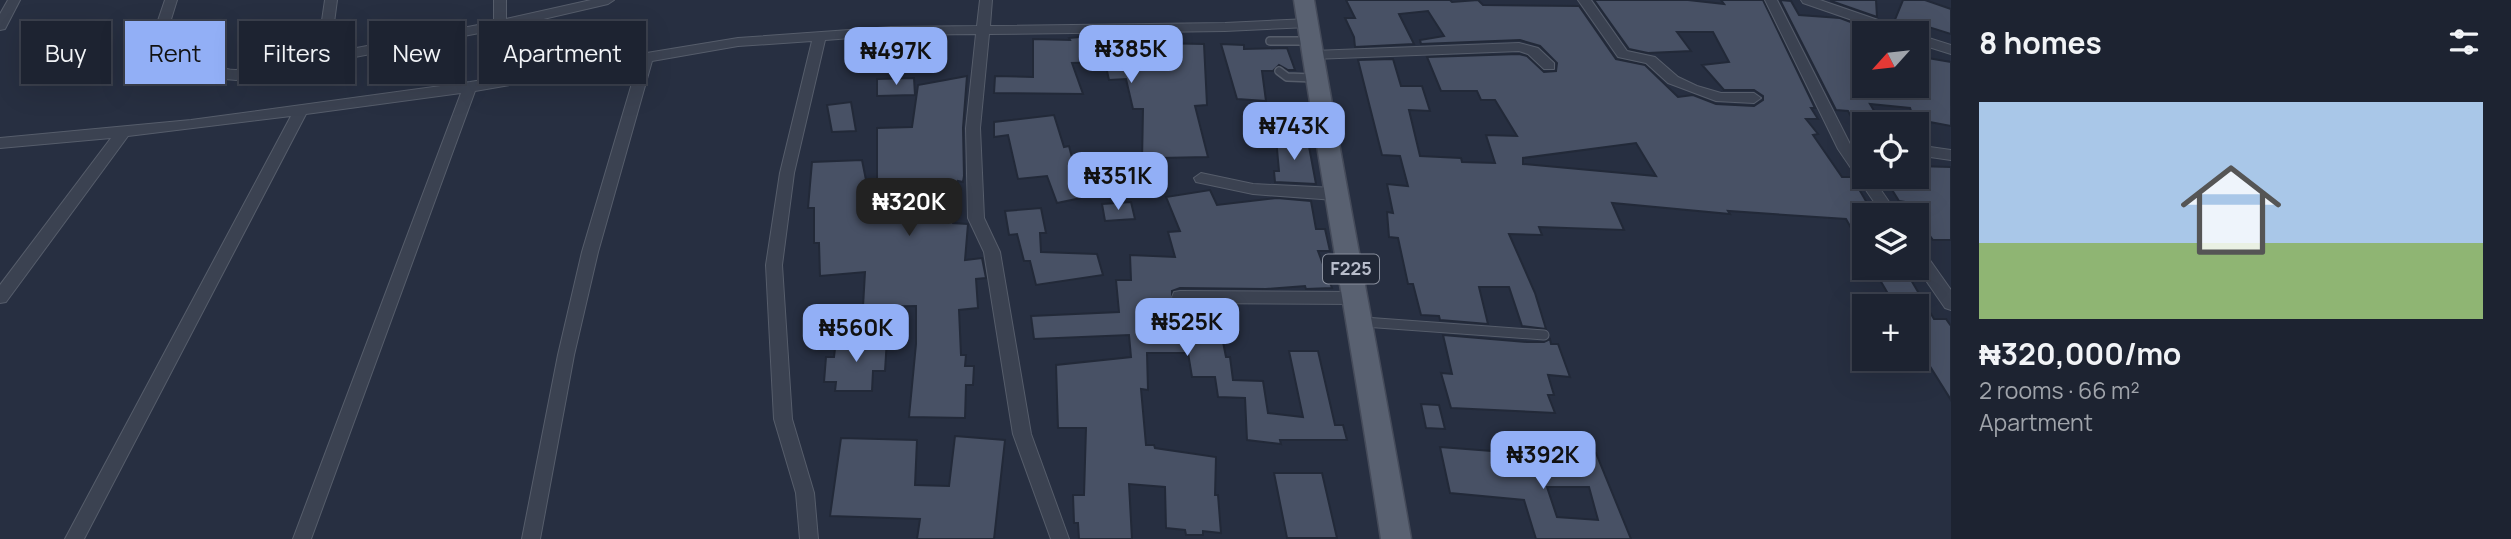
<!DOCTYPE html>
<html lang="en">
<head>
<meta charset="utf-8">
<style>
	body { margin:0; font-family:Manrope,sans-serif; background:#2a2f3d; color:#f1f3f6; height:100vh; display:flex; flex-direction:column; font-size:26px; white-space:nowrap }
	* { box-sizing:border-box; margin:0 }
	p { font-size:23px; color:#a0a4ab }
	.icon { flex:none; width:38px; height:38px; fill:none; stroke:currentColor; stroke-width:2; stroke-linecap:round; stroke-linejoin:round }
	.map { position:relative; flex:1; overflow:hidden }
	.details { display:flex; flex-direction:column; background:#1d2331; width:560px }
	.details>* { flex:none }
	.hud { position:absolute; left:21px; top:21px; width:665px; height:63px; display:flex; gap:14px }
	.needle { width:46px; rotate:243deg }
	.tools { position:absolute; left:1852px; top:21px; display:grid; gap:14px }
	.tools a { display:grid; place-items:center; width:77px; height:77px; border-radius:0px; background:#1d2331; box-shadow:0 7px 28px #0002,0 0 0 2px #3b404d; font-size:35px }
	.price { position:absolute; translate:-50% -60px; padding:0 16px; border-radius:14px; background:#92aff6; color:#111; font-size:23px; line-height:46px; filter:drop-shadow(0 2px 4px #0008) }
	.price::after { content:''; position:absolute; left:50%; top:42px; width:21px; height:16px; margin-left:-10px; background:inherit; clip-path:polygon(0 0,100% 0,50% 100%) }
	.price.selected { background:#222; color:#fff }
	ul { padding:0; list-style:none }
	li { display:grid; align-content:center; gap:14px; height:371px; padding:0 28px }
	li span { display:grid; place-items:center; height:217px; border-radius:0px; color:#555 }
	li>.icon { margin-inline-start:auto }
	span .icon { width:126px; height:126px; fill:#fffc; stroke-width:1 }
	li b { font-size:30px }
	h2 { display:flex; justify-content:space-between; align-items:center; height:84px; padding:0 28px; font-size:30px }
	.chip { padding:0 24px; border-radius:0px; background:#1d2331; box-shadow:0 7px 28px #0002,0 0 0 2px #3b404d; font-size:24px; line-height:63px }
	.chip.selected { background:#92aff6; color:#111 }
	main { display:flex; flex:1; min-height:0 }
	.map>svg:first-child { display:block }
	.building { fill:#485165; stroke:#222938; stroke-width:2; fill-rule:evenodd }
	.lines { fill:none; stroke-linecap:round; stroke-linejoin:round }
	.lane-far1-casing { stroke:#565d6b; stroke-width:10 }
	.lane-casing { stroke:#565d6b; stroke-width:11 }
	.street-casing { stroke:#565d6b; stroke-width:2 }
	.primary-casing { stroke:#454b5a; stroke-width:3 }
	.lane-far1 { stroke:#3b4251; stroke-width:7 }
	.lane { stroke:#3b4251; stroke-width:9 }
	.street { fill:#3b4251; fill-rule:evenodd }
	.primary { fill:#596171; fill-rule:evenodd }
	.labels { text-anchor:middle; stroke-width:7; stroke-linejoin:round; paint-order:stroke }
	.shield { fill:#202736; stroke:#8a909e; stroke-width:2 }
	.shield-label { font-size:18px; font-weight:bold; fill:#b8bdcb }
</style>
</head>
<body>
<main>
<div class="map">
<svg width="1951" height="539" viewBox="0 0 1951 539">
	<rect width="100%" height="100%" fill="#272f41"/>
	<g class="building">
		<path d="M1346 0H1450L1452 2 1478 0 1483 5 1579 6 1616 59 1645 65 1678 97 1693 95 1716 104 1754 106 1763 100V96L1754 90H1724L1702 65 1729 62 1713 32H1677L1691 51 1648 53 1629 49 1594 0H1688L1724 4 1721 0H1763L1815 108H1811L1818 119H1806L1818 134 1813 135 1842 177H1852L1874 215H1864V251L1846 219 1728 211 1730 214 1612 203 1624 230 1539 227 1542 235 1509 234 1535 293 1546 329 1522 326 1509 287H1479L1488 324 1440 320 1439 316 1421 315 1413 284H1408L1398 238 1389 237 1387 212 1393 213 1387 184 1408 186 1400 156 1382 155 1358 60 1393 59 1401 86H1422L1430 111 1409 110 1420 156 1461 158 1462 162 1495 163 1486 135 1517 136 1495 100H1481L1477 91H1441L1427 57 1519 54 1527 56 1544 72 1556 71 1557 63 1540 46 1520 40 1421 44 1420 40 1444 36 1428 11 1399 14 1414 44 1355 47 1354 37 1345 18H1355ZM1636 143 1656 176 1523 164V158Z"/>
		<path d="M1780 0 1791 1 1799 15 1840 18 1864 27V86L1916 91V56L1951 62V126L1914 119 1910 108 1870 104 1882 124H1855L1848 111 1836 110Z"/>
		<path d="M1831 0H1876L1877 17 1831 1Z"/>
		<path d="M1903 0H1925L1951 9V34L1916 23V27L1894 22Z"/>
		<path d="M1101 35H1155L1156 43 1204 44 1207 105 1195 106 1208 157 1160 158V163L1142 162 1143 109H1133L1126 79 1109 80 1105 62 1072 63 1083 94 994 93 995 76 1033 77V39L1070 40 1069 38Z"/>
		<path d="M1221 44 1244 45V49L1287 48 1295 70H1288L1279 65 1273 71H1262L1266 101 1237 99Z"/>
		<path d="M967 76 963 128 964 176 963 182 958 181 953 223 968 224 965 260 982 258 986 278 976 279 978 308 959 310 961 355H966L965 366H974L973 385H966L965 418 909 417 916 344V306L863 307 865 272 820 276 819 243H814V208H808L812 162 862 160 868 190 877 189V128L912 127 918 85Z"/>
		<path d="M914 78 915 95 877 96V79Z"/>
		<path d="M851 102 856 131 832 132 827 105Z"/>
		<path d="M1054 115 1064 147 1069 146 1076 173 1071 174 1081 198 1057 203 1047 176 1018 179 1008 135 994 137V122Z"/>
		<path d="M1276 138 1308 141 1316 184 1275 182 1274 171H1279Z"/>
		<path d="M1916 166 1951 167V240H1933L1905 202 1899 201 1884 177H1916Z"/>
		<path d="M1210 190 1217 205 1277 198 1311 201 1316 229H1325L1330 251H1318L1332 288 1306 289 1305 286 1266 289 1180 288 1172 291V303L1180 306H1221L1224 322H1219L1226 357H1230L1233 380 1263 381 1268 413 1303 417 1289 351H1318L1335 425H1343L1347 440H1280L1281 444 1247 440 1245 398 1218 397 1215 377H1192L1188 353H1147L1148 390 1141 389 1146 445H1154L1155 448 1216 457 1215 495H1218L1221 533 1203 531V535H1186L1185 530 1166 528 1165 487 1129 484 1132 539H1079L1078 523H1074L1073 495H1084L1086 428H1058L1056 365 1131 357 1129 335 1034 339 1031 316 1119 312 1116 280H1131L1130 255 1175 257 1168 232 1180 231 1166 197Z"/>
		<path d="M1131 202 1135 219 1105 221 1102 204Z"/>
		<path d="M1041 208 1046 233H1040L1041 252 1097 254 1103 275 1036 285 1030 261H1024L1017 234 1009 235 1005 211Z"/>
		<path d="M1873 268H1904L1934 319H1946L1951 326V400L1916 344V306L1894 304Z"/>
		<path d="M1443 335 1527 342H1544L1550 339 1551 344H1558L1570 377 1548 375 1554 395H1548L1555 413 1451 408 1441 373 1452 374Z"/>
		<path d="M887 339 885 371H873L872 391H835L836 382H824L826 357H834L836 340Z"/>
		<path d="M1421 404 1439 405 1445 429 1426 428Z"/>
		<path d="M955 436 1005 440 994 539H917L920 519 830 516 841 438 917 440 915 485 949 486Z"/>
		<path d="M1440 447 1505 452 1507 459 1547 461 1544 453H1596L1631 539H1536L1524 500 1450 493ZM1547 487H1589L1598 520 1557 517Z"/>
		<path d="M1274 473H1322L1337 538H1287Z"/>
	</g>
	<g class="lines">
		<defs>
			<g id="lane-far1">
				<path d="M1270 41H1308"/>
				<path d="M1279 71 1287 77 1314 78"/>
			</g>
			<path id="lane" d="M1364 322 1544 335"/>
			<g id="street">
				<path d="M8 0H20L5 29 0 30V14Z"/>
				<path d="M165 0H177L160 55 162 58C178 57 194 55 209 61 221 66 223 70 236 70L317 55 325 0H337L330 53 494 22V0H506V19L591 0H614L608 4 500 29 236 80 214 78 198 67 154 66 146 56Z"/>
				<path d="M980 0H992L990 26 1225 23 1309 19 1315 23 1309 27 1225 31 989 34 980 128 984 218 1000 252 1031 434 1069 539H1051L1013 434 984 252 968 218 966 128 976 34 891 35 825 40 794 173 782 265 792 419 814 493 818 539H800L796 493 774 419 766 265 780 173 812 41 738 46 652 61 598 252 574 355 540 539H522L558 355 582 252 638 63 475 91 311 539H293L461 93 306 114 84 539H65L291 116 128 136 6 302 0 303V285L111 138 0 148V138L191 120 470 82 738 38 891 27 977 26Z"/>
				<path d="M1578 0H1591L1627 51 1655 57 1678 77 1697 86 1721 93H1754L1761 98 1754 103 1716 101 1668 83 1646 63 1618 57Z"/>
				<path d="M1765 0H1777L1850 144H1864V154H1856L1864 165V177H1872L1898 215H1883L1838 149Z"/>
				<path d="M1801 0H1820L1907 30 1908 33H1890L1803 3Z"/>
				<path d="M1916 34 1951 45V54L1916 43Z"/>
				<path d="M1519 43 1538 48 1554 63V69H1544L1528 54 1519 51 1313 59 1306 55 1313 51Z"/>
				<path d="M1916 145 1951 150V160L1916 155Z"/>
				<path d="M1201 173 1253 184 1335 188 1342 194 1335 200 1253 194 1196 182 1194 178Z"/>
				<path d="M1916 247 1922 249 1951 290V310L1945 308 1916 266Z"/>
				<path d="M1180 291 1356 292 1362 293 1364 298 1362 303 1356 304 1180 303 1174 302 1172 297 1174 292Z"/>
			</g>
			<path id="primary" d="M1294 0H1314C1344 180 1380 359 1411 539H1381C1354 359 1321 180 1294 0Z"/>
		</defs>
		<use href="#lane-far1" class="lane-far1-casing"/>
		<use href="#lane" class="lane-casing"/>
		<use href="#street" class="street-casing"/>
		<use href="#primary" class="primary-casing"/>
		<use href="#lane-far1" class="lane-far1"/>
		<use href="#lane" class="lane"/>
		<use href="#street" class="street"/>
		<use href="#primary" class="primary"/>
	</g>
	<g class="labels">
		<rect class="shield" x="1323" y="254.5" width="56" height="29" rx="5"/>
		<g class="shield-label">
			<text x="1351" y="275">F225</text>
		</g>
	</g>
</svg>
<div class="tools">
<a><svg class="needle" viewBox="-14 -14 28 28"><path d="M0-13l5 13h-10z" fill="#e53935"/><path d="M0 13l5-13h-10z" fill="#a0a4ab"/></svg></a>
<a><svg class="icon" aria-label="locate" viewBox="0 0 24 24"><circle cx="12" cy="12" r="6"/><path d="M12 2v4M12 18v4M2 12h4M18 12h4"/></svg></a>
<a><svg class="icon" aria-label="layers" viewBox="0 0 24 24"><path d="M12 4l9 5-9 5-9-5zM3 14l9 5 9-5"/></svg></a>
<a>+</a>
</div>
<b class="price" style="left:1131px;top:85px">₦385K</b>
<b class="price" style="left:896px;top:87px">₦497K</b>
<b class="price" style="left:1294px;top:162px">₦743K</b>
<b class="price" style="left:1118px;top:212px">₦351K</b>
<b class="price selected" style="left:909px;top:238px">₦320K</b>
<b class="price" style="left:1187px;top:358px">₦525K</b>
<b class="price" style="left:856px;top:364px">₦560K</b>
<b class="price" style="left:1543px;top:491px">₦392K</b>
<div class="hud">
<a class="chip">Buy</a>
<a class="chip selected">Rent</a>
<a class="chip">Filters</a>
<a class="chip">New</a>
<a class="chip">Apartment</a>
</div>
</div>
<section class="details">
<h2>8 homes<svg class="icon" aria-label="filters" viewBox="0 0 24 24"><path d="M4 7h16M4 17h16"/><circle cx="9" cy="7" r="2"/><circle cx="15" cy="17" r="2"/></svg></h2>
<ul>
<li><span style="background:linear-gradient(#a9c7e8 65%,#8fb573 0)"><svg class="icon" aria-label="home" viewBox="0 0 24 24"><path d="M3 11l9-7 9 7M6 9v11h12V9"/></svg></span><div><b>₦320,000/mo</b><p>2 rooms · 66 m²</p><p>Apartment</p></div></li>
</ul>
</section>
</main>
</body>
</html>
